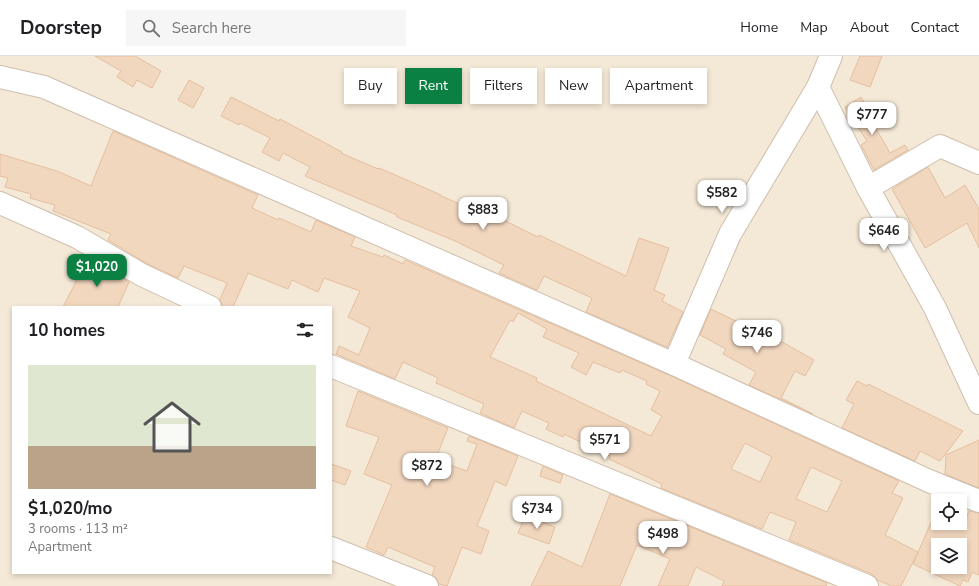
<!DOCTYPE html>
<html lang="en">
<head>
<meta charset="utf-8">
<style>
	body { margin:0; font-family:"Nunito Sans",sans-serif; background:#f6f6f6; color:#202124; height:100vh; display:flex; flex-direction:column; font-size:15px; white-space:nowrap }
	* { box-sizing:border-box; margin:0 }
	p { font-size:13px; color:#757577 }
	.icon { flex:none; width:22px; height:22px; fill:none; stroke:currentColor; stroke-width:2; stroke-linecap:round; stroke-linejoin:round }
	.map { position:relative; flex:1; overflow:hidden }
	.panel { position:absolute; left:12px; top:250px; width:320px; height:268px; display:flex; flex-direction:column; background:#fff; border-radius:0px; box-shadow:0 2px 6px #0003 }
	.panel>* { flex:none }
	.banner { position:absolute; left:344px; top:12px; width:380px; height:36px; display:flex; gap:8px }
	.fabs { position:absolute; left:931px; top:438px; display:grid; gap:8px }
	.fabs a { display:grid; place-items:center; width:36px; height:36px; border-radius:0px; background:#fff; box-shadow:0 2px 6px #0003; font-size:20px }
	.price { position:absolute; translate:-50% -34px; padding:0 9px; border-radius:8px; background:#fff; color:#222; font-size:13px; line-height:26px; filter:drop-shadow(0 1px 2px #0008) }
	.price::after { content:''; position:absolute; left:50%; top:24px; width:12px; height:9px; margin-left:-6px; background:inherit; clip-path:polygon(0 0,100% 0,50% 100%) }
	.price.active { background:#0b8043; color:#fff }
	ul { padding:0; list-style:none }
	li { display:grid; align-content:center; gap:8px; height:212px; padding:0 16px }
	li+li { border-top:1px solid #e0e0e0 }
	li span { display:grid; place-items:center; height:124px; border-radius:0px; color:#555 }
	li>.icon { margin-inline-start:auto }
	span .icon { width:72px; height:72px; fill:#fffc; stroke-width:1 }
	li b { font-size:17px }
	h2 { display:flex; justify-content:space-between; align-items:center; height:48px; padding:0 16px; font-size:17px }
	.pill { padding:0 14px; border-radius:0px; background:#fff; box-shadow:0 2px 6px #0003; font-size:14px; line-height:36px }
	.pill.active { background:#0b8043; color:#fff }
	header { display:flex; align-items:center; gap:24px; box-sizing:border-box; height:56px; padding:0 20px; background:#fff; border-bottom:1px solid #e0e0e0 }
	header strong { font-size:19px }
	nav { display:flex; gap:22px; margin-inline-start:auto; font-size:14px }
	.search { width:280px; height:36px; background:#f6f6f6; display:flex; align-items:center; gap:10px; box-sizing:border-box; padding:0 14px; border-radius:0px; color:#757577; font-size:15px }
	.map>svg:first-child { display:block }
	.residential { fill:#f4e8d6; fill-rule:evenodd }
	.building { fill:#f2d7bf; stroke:#e5bf9f; fill-rule:evenodd }
	.lines { fill:none; stroke-linecap:round; stroke-linejoin:round }
	.minor-casing { stroke:#cfbead; stroke-width:24 }
	.minor { stroke:#fff; stroke-width:22 }
</style>
</head>
<body>
<header>
<strong>Doorstep</strong>
<div class="search"><svg class="icon" aria-label="search" viewBox="0 0 24 24"><circle cx="10" cy="10" r="6"/><path d="M15 15l6 6"/></svg>Search here</div>
<nav><a>Home</a><a>Map</a><a>About</a><a>Contact</a></nav>
</header>
<div class="map">
<svg width="979" height="530" viewBox="0 0 979 530">
	<rect width="100%" height="100%" fill="#fdf6e8"/>
	<path class="residential" d="M0 0H979V530H0ZM13 251H331V517H13ZM938 445H960V467H938ZM938 489H960V511H938Z"/>
	<g class="building">
		<path d="M95 0H135L161 15 152 32 137 24 133 31 117 21 121 15Z"/>
		<path d="M860 0H882L870 31 850 24Z"/>
		<path d="M189 24 204 32 193 52 178 44Z"/>
		<path d="M231 41 279 65 280 63 342 96 341 97 378 113 379 112 441 139V140L481 157 483 154 538 181 539 179 626 220 639 182 669 192 654 234 665 239 662 245 683 256 667 291 586 256 592 242 544 220 537 234 499 217 504 209 455 185 397 161V159L305 120 310 111 283 97 279 105 262 96 270 82 240 67 239 69 221 60Z"/>
		<path d="M861 41 874 62 871 64 890 97 905 89 908 94 874 114 861 89 867 85 845 51Z"/>
		<path d="M113 75 258 139 252 152 278 164 279 162 311 176 316 164 355 181 351 190 383 201 384 199 403 208 405 204 669 319 899 425 892 437 903 442 885 479 918 496 901 530H892L877 524 872 518 789 484 796 466 770 456 762 473 661 432 662 428 609 403 610 400 564 378 563 381 546 373 549 367 522 355 514 372 480 357 484 348 436 327 438 322 403 306 395 323 336 298 339 290 359 299 370 272 348 261 360 235 324 222 318 236 292 224 288 233 248 217 233 251H222L220 243 227 227 184 210 178 222 148 208 108 184 111 178 53 155 55 149 30 142 31 138 5 131 8 122 0 120V98L57 115 91 130ZM518 257 547 273 543 281 579 297 571 311 586 319 593 306 620 317 622 314 647 325 646 328 660 335 651 354 662 360 651 380 536 325 537 322 490 301 510 264 513 266ZM745 387 772 401 760 426 731 413ZM811 411 842 425 827 456 796 443Z"/>
		<path d="M928 111 945 142 965 129 979 153V192L967 167 925 192 892 133Z"/>
		<path d="M88 202 129 226 118 251H63Z"/>
		<path d="M711 253 744 269 742 272 772 287 775 282 814 304 805 320 795 315 781 342 813 358 749 329 756 316 723 298 726 293 700 279Z"/>
		<path d="M857 325 867 330 868 328 963 375 940 405 920 395 915 405 842 372 854 348 846 344Z"/>
		<path d="M358 335 448 372 435 404 467 415 477 388 467 385 469 380 518 400 506 430 495 425 477 470 489 475 481 498 462 491 447 530 439 528 437 523 432 519 435 511 388 491 384 499 366 491 392 429 364 418 379 381 346 370Z"/>
		<path d="M979 384V432L945 418 946 399Z"/>
		<path d="M331 408 351 415 345 429 331 424Z"/>
		<path d="M543 410 563 419 560 427 540 420Z"/>
		<path d="M610 438 827 527 826 530H722L724 525 696 511 688 530H658L670 503 637 489 620 530H531L548 495 582 511Z"/>
		<path d="M936 455H938V467H960V465L964 467 969 455 979 457V519L972 516 968 526 963 524 960 530 913 508ZM938 489H960V511H938Z"/>
		<path d="M525 460 555 471 549 488 518 477Z"/>
	</g>
	<g class="lines">
		<defs>
			<g id="minor">
				<path d="M0 21 44 31 674 308 929 425 979 445"/>
				<path d="M818 31 868 132 935 252 979 347"/>
				<path d="M868 132 940 90 979 107"/>
				<path d="M0 147 77 181 142 219 210 251"/>
				<path d="M674 308 730 178 818 31 831 0"/>
				<path d="M331 310 867 530"/>
				<path d="M331 492 427 530"/>
			</g>
		</defs>
		<use href="#minor" class="minor-casing"/>
		<use href="#minor" class="minor"/>
	</g>
</svg>
<div class="fabs">
<a><svg class="icon" aria-label="locate" viewBox="0 0 24 24"><circle cx="12" cy="12" r="6"/><path d="M12 2v4M12 18v4M2 12h4M18 12h4"/></svg></a>
<a><svg class="icon" aria-label="layers" viewBox="0 0 24 24"><path d="M12 4l9 5-9 5-9-5zM3 14l9 5 9-5"/></svg></a>
</div>
<b class="price" style="left:872px;top:80px">$777</b>
<b class="price" style="left:722px;top:158px">$582</b>
<b class="price" style="left:483px;top:175px">$883</b>
<b class="price" style="left:884px;top:196px">$646</b>
<b class="price active" style="left:97px;top:232px">$1,020</b>
<b class="price" style="left:757px;top:298px">$746</b>
<b class="price" style="left:605px;top:405px">$571</b>
<b class="price" style="left:427px;top:431px">$872</b>
<b class="price" style="left:537px;top:474px">$734</b>
<b class="price" style="left:663px;top:499px">$498</b>
<div class="banner">
<a class="pill">Buy</a>
<a class="pill active">Rent</a>
<a class="pill">Filters</a>
<a class="pill">New</a>
<a class="pill">Apartment</a>
</div>
<section class="panel">
<h2>10 homes<svg class="icon" aria-label="filters" viewBox="0 0 24 24"><path d="M4 7h16M4 17h16"/><circle cx="9" cy="7" r="2"/><circle cx="15" cy="17" r="2"/></svg></h2>
<ul>
<li><span style="background:linear-gradient(#dfe7d0 65%,#b9a48a 0)"><svg class="icon" aria-label="home" viewBox="0 0 24 24"><path d="M3 11l9-7 9 7M6 9v11h12V9"/></svg></span><div><b>$1,020/mo</b><p>3 rooms · 113 m²</p><p>Apartment</p></div></li>
</ul>
</section>
</div>
</body>
</html>
